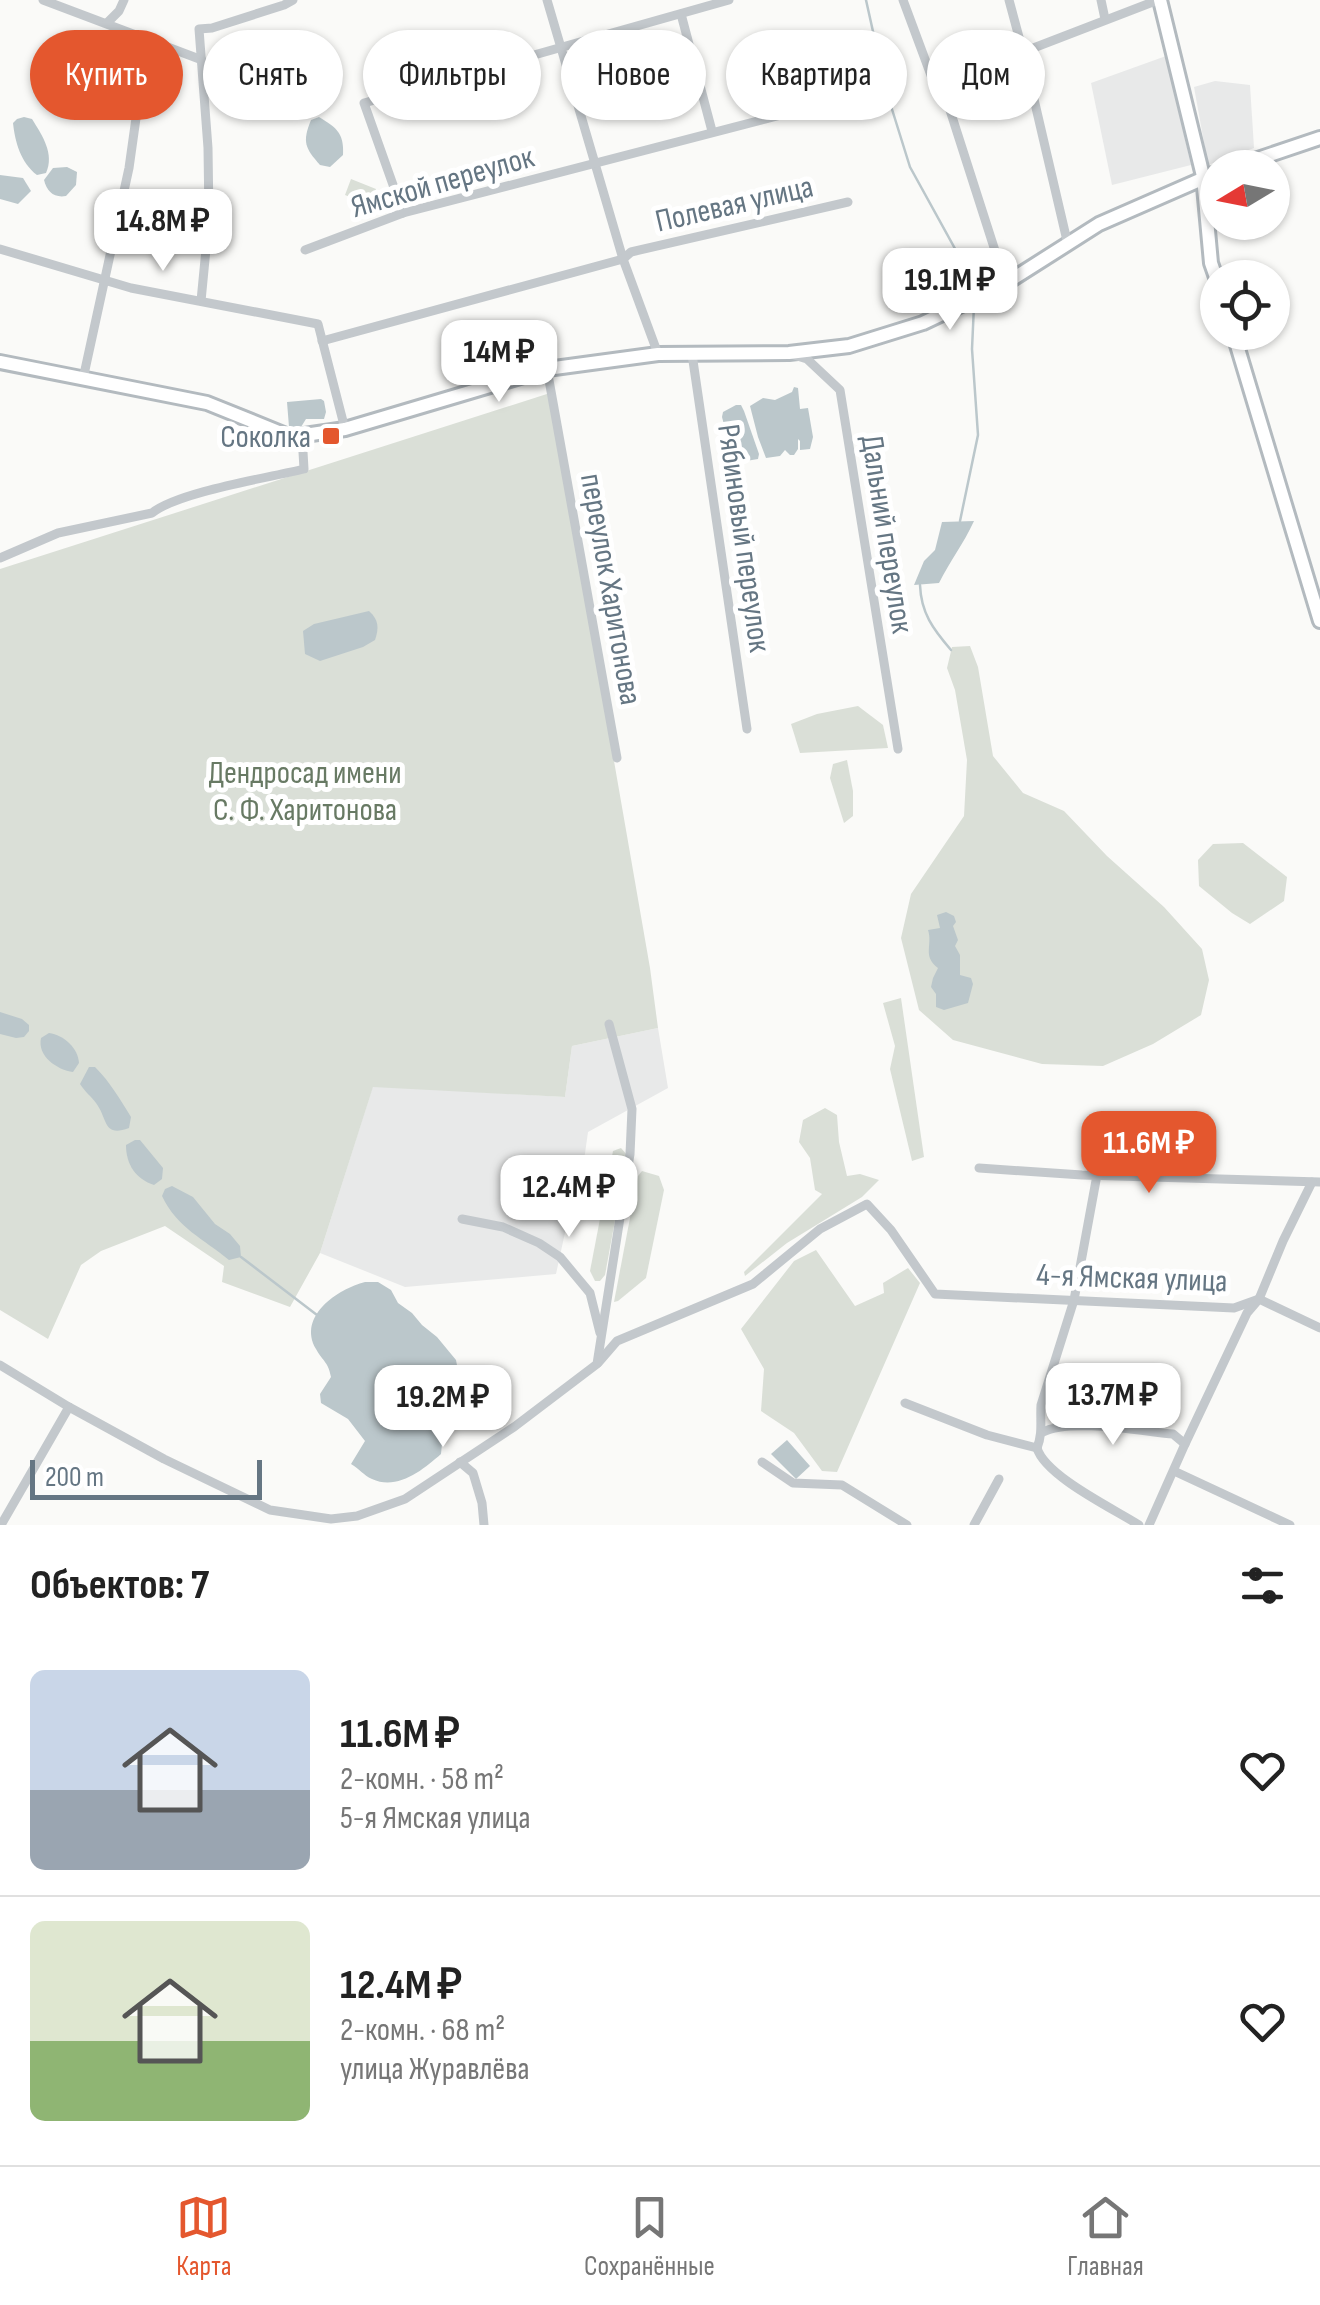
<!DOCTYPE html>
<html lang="ru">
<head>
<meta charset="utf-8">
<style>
	body { margin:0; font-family:"Sofia Sans Condensed",sans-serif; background:#f2f2f2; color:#222; height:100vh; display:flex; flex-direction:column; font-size:38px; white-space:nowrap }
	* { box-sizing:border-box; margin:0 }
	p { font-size:32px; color:#767676 }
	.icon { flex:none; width:55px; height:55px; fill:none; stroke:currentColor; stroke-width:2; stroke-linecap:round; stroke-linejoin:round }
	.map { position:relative; height:1525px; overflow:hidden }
	.side { display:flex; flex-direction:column; background:#fff; flex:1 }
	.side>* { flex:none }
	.hud { position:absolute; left:30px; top:30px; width:1260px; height:90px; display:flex; gap:20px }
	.needle { width:65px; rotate:260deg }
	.fabs { position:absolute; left:1200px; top:150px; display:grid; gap:20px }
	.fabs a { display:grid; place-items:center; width:90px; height:90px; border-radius:50%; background:#fff; box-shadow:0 2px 8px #0004; font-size:50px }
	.scale { position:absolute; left:30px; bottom:25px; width:232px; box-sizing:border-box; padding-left:10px; border:5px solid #657683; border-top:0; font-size:28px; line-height:35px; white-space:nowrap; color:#657683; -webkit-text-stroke:8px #fff; paint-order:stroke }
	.price { position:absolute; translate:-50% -85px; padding:0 22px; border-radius:20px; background:#fff; color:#222; font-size:32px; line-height:65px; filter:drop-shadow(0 2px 5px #0008) }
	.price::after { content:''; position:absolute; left:50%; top:60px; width:30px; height:22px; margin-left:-15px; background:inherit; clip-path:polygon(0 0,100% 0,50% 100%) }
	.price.current { background:#e4572e; color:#fff }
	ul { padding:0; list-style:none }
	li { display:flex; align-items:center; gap:30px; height:250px; padding:0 30px }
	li+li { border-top:2px solid #e0e0e0 }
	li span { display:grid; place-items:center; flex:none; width:280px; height:200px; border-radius:15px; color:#555 }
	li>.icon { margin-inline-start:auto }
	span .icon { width:120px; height:120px; fill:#fffc; stroke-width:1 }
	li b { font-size:42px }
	h2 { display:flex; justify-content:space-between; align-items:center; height:120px; padding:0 30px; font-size:42px }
	.chip { padding:0 35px; border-radius:45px; background:#fff; box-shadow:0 2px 8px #0004; font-size:35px; line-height:90px }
	.chip.current { background:#e4572e; color:#fff }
	.dock { display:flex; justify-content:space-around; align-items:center; height:140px; border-top:2px solid #e0e0e0; background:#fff; font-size:28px; color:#767676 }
	.dock a { display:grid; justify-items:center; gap:5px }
	.dock .current { color:#e4572e }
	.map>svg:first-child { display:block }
	.built { fill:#e8e9e9 }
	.green { fill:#dadfd7 }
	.water { fill:#bbc7cb }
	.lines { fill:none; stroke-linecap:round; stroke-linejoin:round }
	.stream { stroke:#bbc7cb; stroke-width:2.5 }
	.secondary-casing { stroke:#b3babf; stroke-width:18 }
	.street { stroke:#c3c8cc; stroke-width:9 }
	.secondary { stroke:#fff; stroke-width:12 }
	.poi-dot { fill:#e4572e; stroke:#fff; stroke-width:4 }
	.labels { text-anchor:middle; stroke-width:10; stroke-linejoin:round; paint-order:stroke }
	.street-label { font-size:32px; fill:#657683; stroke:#fff }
	.poi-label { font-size:32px; fill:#657683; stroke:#fff; text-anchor:end }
	.park-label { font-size:32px; fill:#687a64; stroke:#fff }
</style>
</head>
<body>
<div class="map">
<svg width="1320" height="1525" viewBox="0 0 1320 1525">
	<rect width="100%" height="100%" fill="#fafaf8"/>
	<g class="built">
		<path d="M1166 56 1191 165 1112 185 1091 83Z"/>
		<path d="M1215 81 1250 85 1254 148 1208 165 1194 87Z"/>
		<path d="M658 1028 668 1088 588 1132 579 1196H573L556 1274 405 1287 320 1253 373 1086 565 1097 572 1046Z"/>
	</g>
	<g class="green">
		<path d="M351 179 376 189 370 205 345 195Z"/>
		<path d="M550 393 650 968 658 1028 572 1046 565 1097 373 1087 320 1253 290 1307 222 1282 224 1266 165 1226 101 1251 81 1265 48 1339 0 1310V569Z"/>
		<path d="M970 646 978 667 993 756 1023 793 1064 811 1107 856 1164 907 1202 949 1209 980 1201 1015 1153 1044 1103 1066 1042 1064 953 1040 919 1010 901 938 911 894 964 816 967 760 955 690 947 668 952 647Z"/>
		<path d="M858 706 883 725 888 748 800 753 791 724 817 714Z"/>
		<path d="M847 760 853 791V816L844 823 830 778 833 764Z"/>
		<path d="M1243 843 1287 877 1284 901 1250 924 1232 913 1199 886 1198 860 1213 844Z"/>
		<path d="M901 998 924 1157 912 1161 890 1069 895 1046 883 1003Z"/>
		<path d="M825 1108 837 1115 839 1142 847 1176 860 1174 879 1180 862 1197 787 1243 745 1276 744 1272 822 1194 815 1190 810 1158 799 1142 803 1120Z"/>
		<path d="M621 1148 627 1155 605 1275 600 1281H595L590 1271 613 1151Z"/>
		<path d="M642 1171 659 1176 664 1190 646 1278 618 1301 614 1302 638 1176Z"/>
		<path d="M816 1250 855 1306 884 1293 883 1283 908 1268 920 1283 837 1472 822 1471 794 1433 761 1411 764 1369 741 1329 794 1261Z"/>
	</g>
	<g class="water">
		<path d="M24 117 32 119C42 135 55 154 46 173L37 175C21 163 15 142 13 123L17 119Z"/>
		<path d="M319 117C337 128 344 133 343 155L330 167 320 165C305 148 302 142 311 120Z"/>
		<path d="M67 167 77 172 76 185 66 196C54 198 47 192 44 180L53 168Z"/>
		<path d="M0 175 23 178 31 191 18 204 0 199Z"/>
		<path d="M794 387 798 388 800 409 808 408 813 437 810 449 800 450V441L798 439V449L794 455H790L785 450 780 456 766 458 758 437 750 406 763 398 775 400 792 392Z"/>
		<path d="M321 399 324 401 326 412 324 419H306L301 427H289L287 402Z"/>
		<path d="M736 405H741L744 411 759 454 758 459 734 463 722 417 723 412Z"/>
		<path d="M974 521C964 543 950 561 939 583L914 585 924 561 935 550 942 522Z"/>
		<path d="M369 611C379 620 379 628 375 640L363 647 320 661 305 654 303 631 314 624Z"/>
		<path d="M946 912 954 916 956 922 953 926 958 940 955 946 960 955V975L971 978 973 984 968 1003 944 1010 936 1007V994L931 987 933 978 938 968C922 956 933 945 928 930L940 928 937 915Z"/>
		<path d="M0 1012 22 1019 29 1025V1031L24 1037 16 1038 0 1034Z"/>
		<path d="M49 1033C64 1035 78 1048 79 1063L73 1072C57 1070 37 1056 41 1038Z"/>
		<path d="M89 1067H95C110 1082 120 1099 131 1117L129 1128C103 1138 108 1119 96 1103 91 1096 85 1092 80 1084Z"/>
		<path d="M135 1140H140L163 1168 162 1179 154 1185C136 1179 126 1165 126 1145Z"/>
		<path d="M172 1186 193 1197 215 1224 230 1234 240 1246 241 1257 229 1260C204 1239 177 1228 162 1196L165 1189Z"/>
		<path d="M365 1282H378L391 1290 398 1303 412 1313 422 1325 437 1337 456 1360 463 1396 453 1421 443 1433 441 1454C423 1470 397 1491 372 1479 363 1475 360 1469 351 1464L365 1441 348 1419 321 1403 320 1394 331 1377C328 1361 323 1362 316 1349 297 1316 338 1289 365 1282Z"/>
		<path d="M787 1440 810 1466 796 1479 771 1454Z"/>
	</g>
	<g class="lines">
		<g class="stream">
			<path d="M866 0 886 90 910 167 964 265 971 292"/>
			<path d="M960 521 978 435 972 349 974 305"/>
			<path d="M920 585C921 613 933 629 951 650"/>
			<path d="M241 1257 317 1315"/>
		</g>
		<defs>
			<g id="secondary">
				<path d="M1160 0 1203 176 1211 263 1218 283"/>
				<path d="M1231 168 1320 138"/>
				<path d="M1233 332 1320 621"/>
				<path d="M0 362 207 403 291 437 345 429 547 369 658 354 789 353 849 346 923 323 1003 285 1099 224 1218 172"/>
			</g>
		</defs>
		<use href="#secondary" class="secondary-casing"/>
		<g class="street">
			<path d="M43 0 202 60"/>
			<path d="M547 0 623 259 658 354"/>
			<path d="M903 0 932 78 948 104 998 260 1009 281"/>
			<path d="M1009 0 1023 52 1068 245"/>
			<path d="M1101 0 1105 19"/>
			<path d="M681 14 712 131"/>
			<path d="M107 23 119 11 124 0"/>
			<path d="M932 78 1023 52 1158 0"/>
			<path d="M403 213 364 103 729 0"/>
			<path d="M0 249 131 288 318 324 345 429"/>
			<path d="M305 250 403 213 835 101"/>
			<path d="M201 301 209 218 208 148 199 29 212 28 284 5 293 0"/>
			<path d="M322 341 623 259 631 252 848 202"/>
			<path d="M692 354 747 729"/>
			<path d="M791 354 807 359 840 390 898 749"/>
			<path d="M547 369 617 758"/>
			<path d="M83 379 129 168 147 40"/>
			<path d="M0 558 58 533 152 513C178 492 267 478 304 469L302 435"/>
			<path d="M979 1168 1082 1175 1320 1182"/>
			<path d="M462 1219 503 1227 539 1243 560 1257 590 1293 600 1333"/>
			<path d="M598 1363 617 1341 753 1284 820 1229 867 1204 891 1230 935 1294 1234 1308 1259 1299 1320 1328"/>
			<path d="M0 1365 69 1407 164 1459 270 1510 331 1519 357 1516 405 1499 514 1427 597 1364 630 1154 632 1109 609 1024"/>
			<path d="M905 1403 987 1435 1037 1448"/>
			<path d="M1043 1432C1070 1418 1141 1431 1173 1434L1185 1444"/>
			<path d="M1037 1448C1043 1433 1040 1421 1041 1405L1074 1300 1097 1175"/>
			<path d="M1037 1448C1045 1476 1114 1509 1139 1525"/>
			<path d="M460 1462 473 1473 482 1503 484 1525"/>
			<path d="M762 1462 793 1483 842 1485 907 1525"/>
			<path d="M1174 1471 1290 1525"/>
			<path d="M1 1525 69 1407"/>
			<path d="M974 1525 999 1479"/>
			<path d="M1149 1525 1185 1444 1247 1313 1259 1299 1283 1241 1312 1182"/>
		</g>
		<use href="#secondary" class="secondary"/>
	</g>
	<rect class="poi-dot" x="321" y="426" width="20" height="20" rx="5"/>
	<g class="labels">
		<g class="street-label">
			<text transform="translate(442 181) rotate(-16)" y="11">Ямской переулок</text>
			<text transform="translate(734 203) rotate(-13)" y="11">Полевая улица</text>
			<text transform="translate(888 534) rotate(81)" y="11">Дальний переулок</text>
			<text transform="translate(745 538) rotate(82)" y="11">Рябиновый переулок</text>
			<text transform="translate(612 589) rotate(80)" y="11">переулок Харитонова</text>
			<text transform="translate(1132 1277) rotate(2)" y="11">4-я Ямская улица</text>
		</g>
		<g class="poi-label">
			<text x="311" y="447">Соколка</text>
		</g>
		<g class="park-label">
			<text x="305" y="783">Дендросад имени<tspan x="305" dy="37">С. Ф. Харитонова</tspan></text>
		</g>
	</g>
</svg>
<div class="fabs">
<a><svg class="needle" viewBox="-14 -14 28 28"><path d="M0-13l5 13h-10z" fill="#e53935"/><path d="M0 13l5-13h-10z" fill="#767676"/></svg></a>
<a><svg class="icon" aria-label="locate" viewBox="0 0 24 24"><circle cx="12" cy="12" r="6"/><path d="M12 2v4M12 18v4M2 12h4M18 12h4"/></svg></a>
</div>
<div class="scale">200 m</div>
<b class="price" style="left:163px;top:274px">14.8M ₽</b>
<b class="price" style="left:950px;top:333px">19.1M ₽</b>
<b class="price" style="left:499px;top:405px">14M ₽</b>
<b class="price current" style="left:1149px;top:1196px">11.6M ₽</b>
<b class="price" style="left:569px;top:1240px">12.4M ₽</b>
<b class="price" style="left:1113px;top:1448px">13.7M ₽</b>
<b class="price" style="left:443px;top:1450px">19.2M ₽</b>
<div class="hud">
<a class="chip current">Купить</a>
<a class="chip">Снять</a>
<a class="chip">Фильтры</a>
<a class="chip">Новое</a>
<a class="chip">Квартира</a>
<a class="chip">Дом</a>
</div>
</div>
<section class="side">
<h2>Объектов: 7<svg class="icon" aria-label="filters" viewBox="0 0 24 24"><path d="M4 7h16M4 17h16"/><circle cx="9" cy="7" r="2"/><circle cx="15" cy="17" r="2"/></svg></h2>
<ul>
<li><span style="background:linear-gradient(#c9d6e8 60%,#9aa5b1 0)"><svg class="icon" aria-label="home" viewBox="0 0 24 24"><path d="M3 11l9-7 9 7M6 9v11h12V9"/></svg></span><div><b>11.6M ₽</b><p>2-комн. · 58 m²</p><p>5-я Ямская улица</p></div><svg class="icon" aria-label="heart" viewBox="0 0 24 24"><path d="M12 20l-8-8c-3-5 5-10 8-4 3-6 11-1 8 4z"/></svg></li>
<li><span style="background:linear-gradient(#dfe7d0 60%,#8fb573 0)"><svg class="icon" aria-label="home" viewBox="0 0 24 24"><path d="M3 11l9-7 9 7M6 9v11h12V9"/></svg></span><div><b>12.4M ₽</b><p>2-комн. · 68 m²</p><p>улица Журавлёва</p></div><svg class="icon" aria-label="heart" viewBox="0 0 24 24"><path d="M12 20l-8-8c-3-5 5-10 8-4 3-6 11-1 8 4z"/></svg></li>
</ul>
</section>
<nav class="dock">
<a class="current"><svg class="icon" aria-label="map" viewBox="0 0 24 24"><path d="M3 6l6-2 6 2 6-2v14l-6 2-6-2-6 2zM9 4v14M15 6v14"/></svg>Карта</a>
<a><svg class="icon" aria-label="saved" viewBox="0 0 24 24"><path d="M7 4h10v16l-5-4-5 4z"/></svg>Сохранённые</a>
<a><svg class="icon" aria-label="home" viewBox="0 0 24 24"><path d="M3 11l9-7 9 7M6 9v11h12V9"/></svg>Главная</a>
</nav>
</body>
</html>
